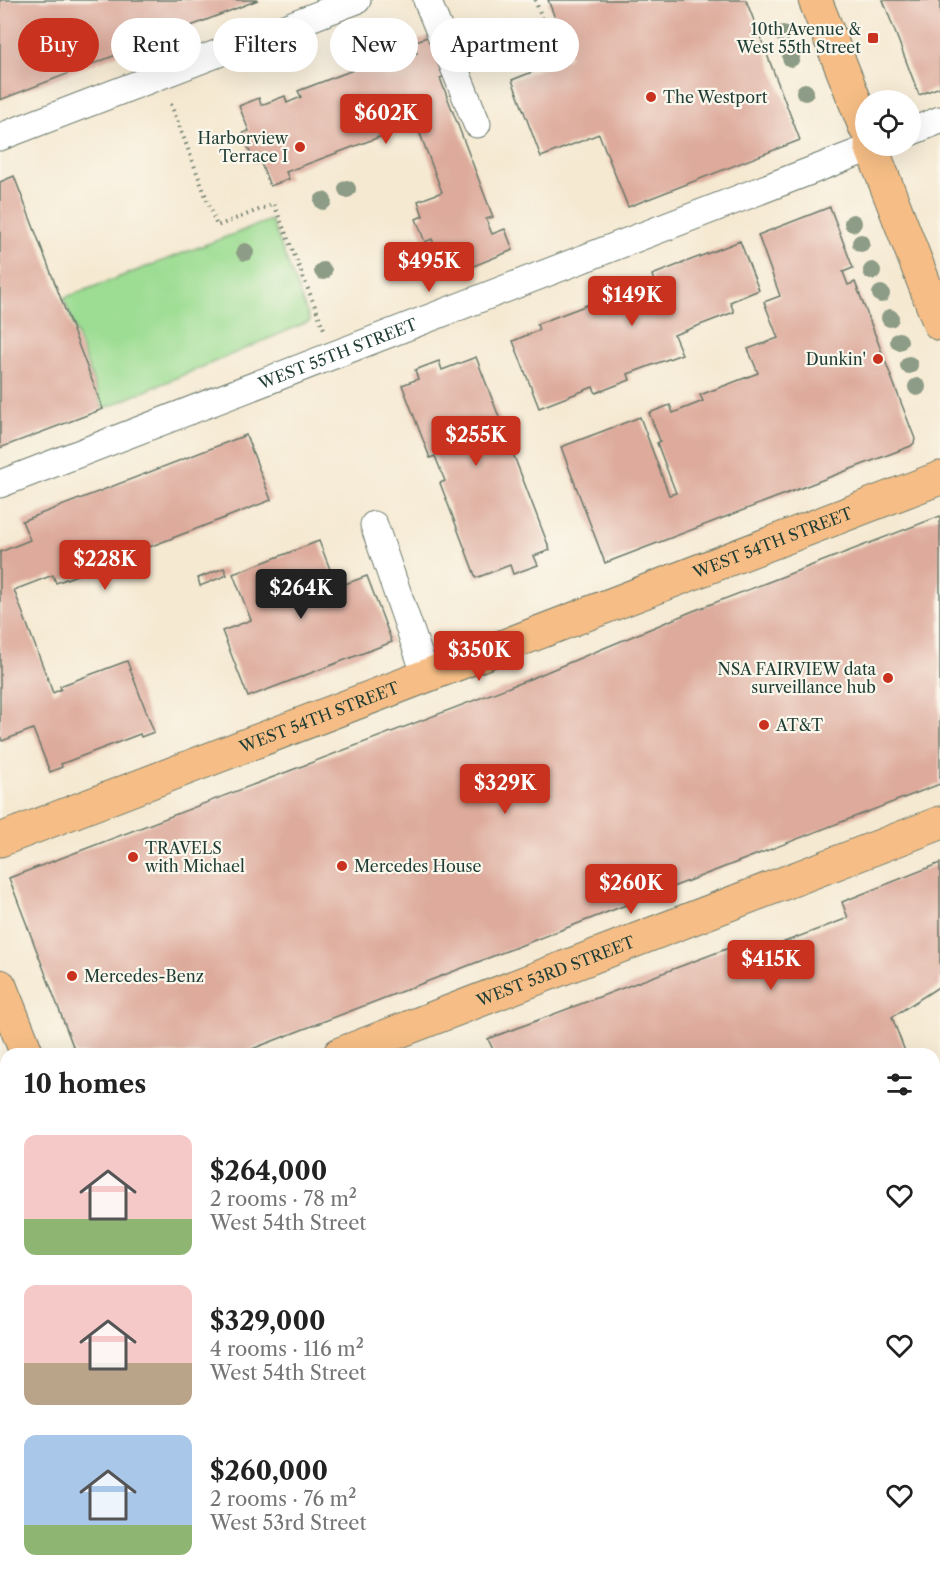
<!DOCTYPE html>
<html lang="en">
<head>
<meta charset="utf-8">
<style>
	body { margin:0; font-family:"Libre Caslon Text",serif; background:#f2f2f2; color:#222; height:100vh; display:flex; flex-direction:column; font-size:22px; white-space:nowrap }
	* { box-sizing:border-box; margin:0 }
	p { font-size:20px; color:#767676 }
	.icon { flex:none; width:33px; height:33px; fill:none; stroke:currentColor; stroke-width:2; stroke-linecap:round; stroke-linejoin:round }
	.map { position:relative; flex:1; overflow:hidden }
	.details { position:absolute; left:0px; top:1048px; width:940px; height:536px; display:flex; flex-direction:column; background:#fff; border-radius:18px 18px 0 0; box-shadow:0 6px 24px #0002 }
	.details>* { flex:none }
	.banner { position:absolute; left:18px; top:18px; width:600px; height:54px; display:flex; gap:12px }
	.fabs { position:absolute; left:855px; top:90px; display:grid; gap:12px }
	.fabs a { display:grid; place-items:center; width:66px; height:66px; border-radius:50%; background:#fff; box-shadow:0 6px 24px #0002; font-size:30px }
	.price { position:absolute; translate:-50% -51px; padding:0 14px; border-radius:6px; background:#c8321e; color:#fff; font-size:20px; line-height:39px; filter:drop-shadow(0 2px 3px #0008) }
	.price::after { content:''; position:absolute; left:50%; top:36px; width:18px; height:14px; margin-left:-9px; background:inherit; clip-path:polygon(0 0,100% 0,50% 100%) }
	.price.on { background:#222; color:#fff }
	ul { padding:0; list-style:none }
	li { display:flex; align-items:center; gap:18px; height:150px; padding:0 24px }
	li span { display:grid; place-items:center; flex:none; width:168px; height:120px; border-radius:12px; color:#555 }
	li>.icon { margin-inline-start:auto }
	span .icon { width:72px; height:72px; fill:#fffc; stroke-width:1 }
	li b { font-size:26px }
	h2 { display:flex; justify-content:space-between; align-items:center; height:72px; padding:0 24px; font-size:26px }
	.tag { padding:0 21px; border-radius:27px; background:#fff; box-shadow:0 6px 24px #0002; font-size:21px; line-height:54px }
	.tag.on { background:#c8321e; color:#fff }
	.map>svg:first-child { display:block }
	.green { fill:#9ddd93; stroke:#5e8d64; stroke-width:1.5 }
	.building { fill:#ddaa9b }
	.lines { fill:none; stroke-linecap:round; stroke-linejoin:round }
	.minor-casing { stroke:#6a796b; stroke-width:29 }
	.major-casing { stroke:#6a796b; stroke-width:35 }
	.path { stroke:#6a796b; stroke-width:4; stroke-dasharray:1.5 4.5; stroke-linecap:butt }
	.minor { stroke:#fff; stroke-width:27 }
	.major { stroke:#f6be86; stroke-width:33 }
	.tree { fill:#8d9c86 }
	.poi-dot { fill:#c8321e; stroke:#fbf7ec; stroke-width:2 }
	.labels { text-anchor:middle; stroke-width:4.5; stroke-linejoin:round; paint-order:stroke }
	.poi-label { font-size:16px; fill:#1f3d34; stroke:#fbf7ec; text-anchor:start }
	.street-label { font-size:16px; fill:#1f3d34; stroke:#fbf7ec }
</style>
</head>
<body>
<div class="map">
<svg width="940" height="1583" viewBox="0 0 940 1583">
	<rect width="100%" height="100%" fill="#fbf7ec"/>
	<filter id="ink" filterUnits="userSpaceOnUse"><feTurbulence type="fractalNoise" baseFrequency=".0167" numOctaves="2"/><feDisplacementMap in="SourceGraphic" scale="12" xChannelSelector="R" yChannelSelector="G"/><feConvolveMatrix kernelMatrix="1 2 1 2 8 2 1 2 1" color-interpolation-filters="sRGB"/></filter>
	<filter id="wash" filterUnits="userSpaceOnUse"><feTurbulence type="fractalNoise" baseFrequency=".008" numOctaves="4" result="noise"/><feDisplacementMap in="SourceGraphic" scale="24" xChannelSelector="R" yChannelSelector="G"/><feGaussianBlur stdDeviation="1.35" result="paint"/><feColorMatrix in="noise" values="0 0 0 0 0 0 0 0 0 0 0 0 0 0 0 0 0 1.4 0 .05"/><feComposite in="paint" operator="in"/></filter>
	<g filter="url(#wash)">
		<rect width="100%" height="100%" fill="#f5e9d2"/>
		<g class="green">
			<path d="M271 220 310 321 103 409 64 298Z"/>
			<path d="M0 1190 6 1206V1488L0 1491Z"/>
		</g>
		<g id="blocks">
			<g class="building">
				<path d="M0 0H258L0 100Z"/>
				<path d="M548 0H746L800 140 628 207 599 134 541 157 512 80 570 57Z"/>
				<path d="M883 0H940V87L919 95Z"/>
				<path d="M433 35 448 75 440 78 493 217 486 219 492 234 505 229 513 250 459 272V270L433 279 426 259 438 255 432 239 425 242 416 219 423 216 418 201 442 192 413 115 387 126 390 133 286 172 289 179 270 186 260 161 254 163 243 133 249 131 239 106 259 98 261 105 285 96 287 103 301 97 298 91 390 56 392 62 417 53 413 42Z"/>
				<path d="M14 176 103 409 0 448V182Z"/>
				<path d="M830 207 853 268 843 272 848 285 855 282 915 439 914 443 911 446 605 563 561 447 640 417 669 495 676 493 657 443 660 441 649 413 670 405 673 413 703 401 700 395 758 373 748 349 778 338 764 302 780 296 758 235Z"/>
				<path d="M740 241 759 290 730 302 734 312 674 335 682 354 628 374 630 380 596 393 593 387 539 408 513 341 539 330 537 324 627 290 629 295 655 285 652 275Z"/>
				<path d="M476 357 550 550 534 556 538 565 513 574 510 565 476 578 440 483 445 481 435 456 430 458 402 385 418 379 415 370 439 361 442 370Z"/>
				<path d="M246 435 271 500 56 583 53 575 14 590 53 693 61 689 60 686 127 661 154 732 141 737 140 734 61 764 62 767 50 772 33 729 2 741 0 735V552L30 540 22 521Z"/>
				<path d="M940 516V784L239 1054H76L9 878 525 681 693 611Z"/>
				<path d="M319 541 337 587 367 576 392 642 248 697 222 631 251 620 233 574Z"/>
				<path d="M224 568 227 575 200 586 198 578Z"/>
				<path d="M940 863V986L892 1017 906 1054H495L488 1039 742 943 747 956 848 918 842 902Z"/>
				<path d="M940 1229V1345L934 1348V1231Z"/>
				<path d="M940 1562V1583H887L900 1578H934V1564Z"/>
				<path d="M6 1572V1578H151L153 1583H0V1574Z"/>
				<path d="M283 1578H652L640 1583H285Z"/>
			</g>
		</g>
	</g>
	<g filter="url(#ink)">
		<use href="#blocks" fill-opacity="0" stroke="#6a796b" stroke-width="1.5"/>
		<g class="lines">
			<defs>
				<g id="minor">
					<path d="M427 0 477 124"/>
					<path d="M910 132 940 120"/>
					<path d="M0 137 357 0"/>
					<path id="s1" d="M0 484 875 146"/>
					<path d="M374 525 426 676"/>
					<path d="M934 1167 940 1165"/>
					<path d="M934 1457 940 1470"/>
					<path d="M934 1522 940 1520"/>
					<path d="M0 1527 6 1525"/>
					<path d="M777 1583 790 1578"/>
				</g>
				<g id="major">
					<path d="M815 0 866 129"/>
					<path d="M871 146 940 324"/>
					<path id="s2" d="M0 840 940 478"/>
					<path d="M0 986 27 1054"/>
					<path id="s3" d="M340 1054 940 823"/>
					<path d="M227 1578 229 1583"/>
				</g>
			</defs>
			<use href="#minor" class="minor-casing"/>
			<use href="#major" class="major-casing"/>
			<g class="path">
				<path d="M535 0 559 62"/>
				<path d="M171 104 217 226 274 204 324 329"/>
				<path d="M0 1401 6 1404"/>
			</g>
			<use href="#minor" class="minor"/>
			<use href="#major" class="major"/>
		</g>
		<g class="tree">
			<circle cx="783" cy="34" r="9"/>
			<circle cx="791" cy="58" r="9"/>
			<circle cx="805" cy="92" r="9"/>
			<circle cx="347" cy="189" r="9"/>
			<circle cx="323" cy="201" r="9"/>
			<circle cx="853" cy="223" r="9"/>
			<circle cx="861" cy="243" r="9"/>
			<circle cx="245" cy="252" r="9"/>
			<circle cx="323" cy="271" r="9"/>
			<circle cx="872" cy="271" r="9"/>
			<circle cx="881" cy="294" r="9"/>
			<circle cx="890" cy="318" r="9"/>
			<circle cx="899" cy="341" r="9"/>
			<circle cx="909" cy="365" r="9"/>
			<circle cx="917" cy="387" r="9"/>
		</g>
	</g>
	<g class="poi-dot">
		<rect x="867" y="32" width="12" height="12" rx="3"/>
		<circle cx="651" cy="97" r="6"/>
		<circle cx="300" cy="147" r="6"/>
		<circle cx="878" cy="359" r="6"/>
		<circle cx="888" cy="678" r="6"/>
		<circle cx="764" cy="725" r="6"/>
		<circle cx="133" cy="857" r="6"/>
		<circle cx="342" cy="866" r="6"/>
		<circle cx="72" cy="976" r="6"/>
	</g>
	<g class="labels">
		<g class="poi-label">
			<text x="861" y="35" text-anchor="end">10th Avenue &amp;<tspan x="861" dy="18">West 55th Street</tspan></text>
			<text x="663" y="103">The Westport</text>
			<text x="288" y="144" text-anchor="end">Harborview<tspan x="288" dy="18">Terrace I</tspan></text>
			<text x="866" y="365" text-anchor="end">Dunkin'</text>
			<text x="876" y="675" text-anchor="end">NSA FAIRVIEW data<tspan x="876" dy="18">surveillance hub</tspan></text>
			<text x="776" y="731">AT&amp;T</text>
			<text x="145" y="854">TRAVELS<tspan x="145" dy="18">with Michael</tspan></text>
			<text x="354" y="872">Mercedes House</text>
			<text x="84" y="982">Mercedes-Benz</text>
		</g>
		<g class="street-label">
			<text dy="6" stroke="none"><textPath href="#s1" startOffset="362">WEST 55TH STREET</textPath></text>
			<text dy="6" stroke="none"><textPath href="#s2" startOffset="828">WEST 54TH STREET</textPath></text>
			<text dy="6" stroke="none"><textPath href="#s2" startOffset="342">WEST 54TH STREET</textPath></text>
			<text dy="6" stroke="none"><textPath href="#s3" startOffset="231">WEST 53RD STREET</textPath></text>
		</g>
	</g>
</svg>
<div class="fabs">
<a><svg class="icon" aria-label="locate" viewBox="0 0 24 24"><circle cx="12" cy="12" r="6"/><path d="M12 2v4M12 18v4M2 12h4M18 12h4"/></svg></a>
</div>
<b class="price" style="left:386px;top:145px">$602K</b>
<b class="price" style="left:429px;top:293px">$495K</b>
<b class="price" style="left:632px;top:327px">$149K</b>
<b class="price" style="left:476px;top:467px">$255K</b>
<b class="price" style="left:105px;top:591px">$228K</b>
<b class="price on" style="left:301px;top:620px">$264K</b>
<b class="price" style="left:479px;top:682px">$350K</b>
<b class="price" style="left:505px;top:815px">$329K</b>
<b class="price" style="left:631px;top:915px">$260K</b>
<b class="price" style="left:771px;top:991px">$415K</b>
<div class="banner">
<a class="tag on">Buy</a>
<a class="tag">Rent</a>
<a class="tag">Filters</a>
<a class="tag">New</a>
<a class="tag">Apartment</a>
</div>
<section class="details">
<h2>10 homes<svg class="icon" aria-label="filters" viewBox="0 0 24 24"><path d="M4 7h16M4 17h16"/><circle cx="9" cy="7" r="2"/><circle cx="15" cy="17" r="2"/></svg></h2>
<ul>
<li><span style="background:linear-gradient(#f6c9c9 70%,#8fb573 0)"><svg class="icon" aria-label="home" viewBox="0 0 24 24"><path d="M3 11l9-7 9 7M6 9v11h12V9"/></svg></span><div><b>$264,000</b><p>2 rooms · 78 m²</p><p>West 54th Street</p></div><svg class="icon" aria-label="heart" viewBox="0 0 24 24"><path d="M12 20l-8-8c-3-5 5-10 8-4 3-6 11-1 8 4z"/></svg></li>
<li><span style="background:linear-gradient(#f6c9c9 65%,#b9a48a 0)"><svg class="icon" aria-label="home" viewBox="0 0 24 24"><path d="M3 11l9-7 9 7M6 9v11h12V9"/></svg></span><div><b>$329,000</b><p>4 rooms · 116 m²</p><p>West 54th Street</p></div><svg class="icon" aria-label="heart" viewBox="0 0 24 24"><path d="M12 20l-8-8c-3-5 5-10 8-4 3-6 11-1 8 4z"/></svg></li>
<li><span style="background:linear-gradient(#a9c7e8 75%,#8fb573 0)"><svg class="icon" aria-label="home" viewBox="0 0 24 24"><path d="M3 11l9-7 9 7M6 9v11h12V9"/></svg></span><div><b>$260,000</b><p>2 rooms · 76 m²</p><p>West 53rd Street</p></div><svg class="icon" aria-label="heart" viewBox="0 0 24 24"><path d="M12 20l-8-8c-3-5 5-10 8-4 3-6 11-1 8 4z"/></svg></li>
</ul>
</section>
</div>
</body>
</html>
